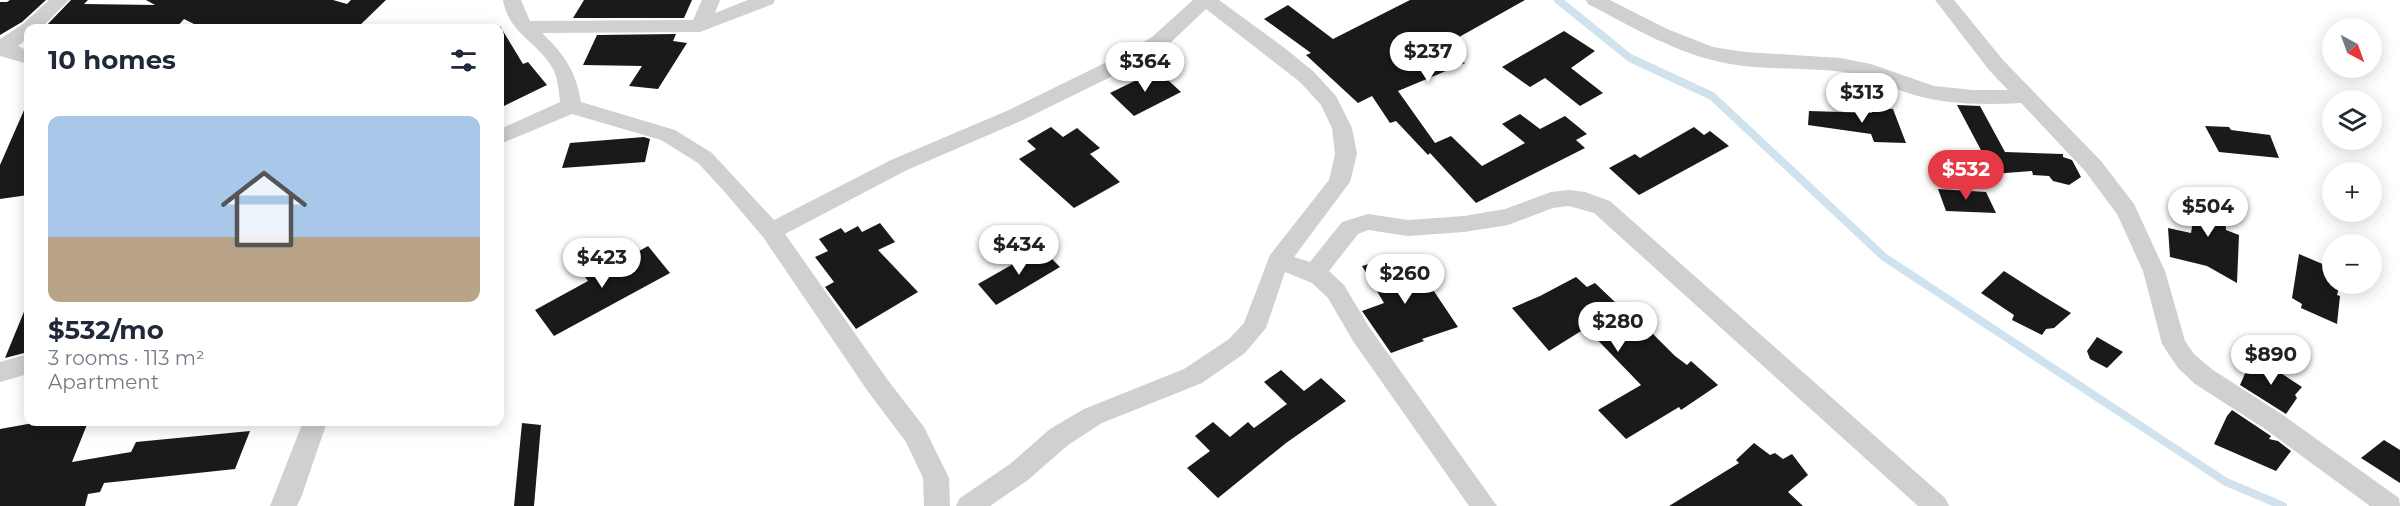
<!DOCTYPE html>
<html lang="en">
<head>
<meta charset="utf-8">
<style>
	body { margin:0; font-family:Montserrat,sans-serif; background:#f2f2f3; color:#1f2937; height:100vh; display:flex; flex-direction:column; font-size:22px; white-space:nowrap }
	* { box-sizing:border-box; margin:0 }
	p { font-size:20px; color:#747a83 }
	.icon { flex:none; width:33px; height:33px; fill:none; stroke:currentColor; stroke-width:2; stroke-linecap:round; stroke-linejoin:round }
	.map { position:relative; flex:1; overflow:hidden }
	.panel { position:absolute; left:24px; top:24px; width:480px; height:402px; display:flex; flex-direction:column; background:#fff; border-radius:12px; box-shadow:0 3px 15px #0003 }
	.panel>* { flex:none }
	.needle { width:39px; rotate:139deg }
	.controls { position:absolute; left:2322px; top:18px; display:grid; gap:12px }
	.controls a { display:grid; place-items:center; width:60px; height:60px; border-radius:50%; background:#fff; box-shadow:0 3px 15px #0003; font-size:30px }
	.price { position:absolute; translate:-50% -51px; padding:0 14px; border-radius:21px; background:#fff; color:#222; font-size:20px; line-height:39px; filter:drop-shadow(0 2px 3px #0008) }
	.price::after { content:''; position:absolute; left:50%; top:36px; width:18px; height:14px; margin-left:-9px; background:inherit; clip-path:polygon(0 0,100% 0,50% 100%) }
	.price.active { background:#e63946; color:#fff }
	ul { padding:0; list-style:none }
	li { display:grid; align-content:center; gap:12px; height:318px; padding:0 24px }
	li span { display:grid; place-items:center; height:186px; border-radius:12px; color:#555 }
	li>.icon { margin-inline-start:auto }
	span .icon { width:108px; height:108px; fill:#fffc; stroke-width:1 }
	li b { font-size:26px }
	h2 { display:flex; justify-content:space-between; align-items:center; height:72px; padding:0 24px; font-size:26px }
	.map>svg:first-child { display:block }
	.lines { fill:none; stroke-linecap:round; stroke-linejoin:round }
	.stream { stroke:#cfe2ee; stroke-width:8 }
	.building { fill:#1a1a1a }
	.street { fill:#d0d0d0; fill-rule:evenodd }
</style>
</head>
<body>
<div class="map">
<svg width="2400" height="506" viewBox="0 0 2400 506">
	<rect width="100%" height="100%" fill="#fff"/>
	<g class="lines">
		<path class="stream" d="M1558 0 1630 58 1712 96 1884 257 2226 482 2283 506"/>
	</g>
	<g class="building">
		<path d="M10 0H46L22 22 0 35V2H7Z"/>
		<path d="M71 0H88L84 4 155 5 146 0H333L347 4 351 0H386L357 28H202L184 19 176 28H44Z"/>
		<path d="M584 0H692L684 18H573Z"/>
		<path d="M1410 0H1525L1445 45 1465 63 1398 91 1435 143 1451 136 1482 166 1525 143 1502 124 1520 114 1540 129 1565 116 1587 134 1576 140 1585 148 1476 203 1430 153 1428 155 1396 121 1390 123 1372 96 1358 103 1306 55 1311 53 1264 19 1288 5 1333 39Z"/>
		<path d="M500 26 523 64 528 62 547 85 500 108Z"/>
		<path d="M1564 31 1595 51 1571 68 1603 93 1580 106 1545 78 1530 87 1502 67Z"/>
		<path d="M676 34 673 41 687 43 658 89 629 86 642 66 583 65 597 35Z"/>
		<path d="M1157 70 1181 92 1134 116 1110 93Z"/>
		<path d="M28 101V195L0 199V165Z"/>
		<path d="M1957 105 1980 106 2005 152 2063 154V157L2072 160 2081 177 2069 185 2053 181 2049 176 2033 175 2032 171 1979 175 1967 155 1983 154Z"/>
		<path d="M1871 108 1893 109 1906 143 1874 142 1871 134 1808 125 1809 111 1872 113Z"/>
		<path d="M2205 126 2229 127 2231 130 2270 135 2279 158 2219 152Z"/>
		<path d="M1051 127 1063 137 1077 128 1100 148 1090 154 1120 182 1074 208 1019 159 1036 149 1027 141Z"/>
		<path d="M1694 127 1704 135 1710 131 1729 146 1639 195 1609 168 1635 154 1640 158Z"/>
		<path d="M644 137 650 139 645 162 562 168 570 143Z"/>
		<path d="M2199 187 2223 195 2226 230 2239 235 2237 283 2207 266 2170 257 2168 228 2191 233Z"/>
		<path d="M1938 189 1986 192 1996 213 1946 211Z"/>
		<path d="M880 223 895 242 878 250 918 292 856 329 825 287 834 282 815 257 828 251 819 239 841 228 845 233 858 226 862 232Z"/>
		<path d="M648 246 670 273 554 336 535 310 588 281 580 270 611 254 618 263Z"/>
		<path d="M1041 248 1060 267 996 305 978 284Z"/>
		<path d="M1403 254 1414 271 1419 269 1458 327 1422 339 1424 341 1391 353 1362 311 1384 303 1362 266Z"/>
		<path d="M2299 254 2332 268V284H2340L2337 295 2340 296 2337 324 2301 308 2302 304 2292 298Z"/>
		<path d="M2004 271 2043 296 2071 313 2054 328 2046 329 2042 335 2012 320 2014 315 1981 293Z"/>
		<path d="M1576 277 1587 287 1595 283 1637 323 1640 321 1675 356 1687 365 1691 361 1718 385 1681 410 1679 407 1626 439 1598 410 1641 385 1586 328 1549 351 1512 308 1540 296Z"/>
		<path d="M28 302V352L5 358Z"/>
		<path d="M2097 337 2123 352 2107 368 2090 359 2087 351Z"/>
		<path d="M2251 360 2265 368 2270 366 2302 387 2295 395 2297 398 2286 414 2240 385Z"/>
		<path d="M1281 370 1304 391 1321 378 1346 401 1286 443 1218 498 1187 468 1210 451 1195 436 1213 422 1230 437 1248 422 1254 428 1287 404 1264 382Z"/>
		<path d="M2232 410 2271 436 2269 439 2278 441 2291 451 2276 471 2214 444 2227 416Z"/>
		<path d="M39 422H88L72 462 131 452 136 442 250 431 235 469 104 483 100 492 88 494 85 506H0V429Z"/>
		<path d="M522 423 541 425 534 506H514Z"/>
		<path d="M2384 440 2400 450V483L2361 458Z"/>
		<path d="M1754 443 1770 455 1775 453 1783 459 1792 454 1808 475 1788 492 1803 506H1669L1739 463 1736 460Z"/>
	</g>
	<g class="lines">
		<g class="street">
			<path d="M49 0H69L41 28H28V38L18 46 28 51V64L0 56V39L23 24Z"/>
			<path d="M503 0H521L530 21 693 20 702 0H720L715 13 748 0H775L773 4 700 32 542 33C564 54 576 71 581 102L675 130 712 153 774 220 891 160 1009 110 1121 55 1152 37 1193 0H1219L1286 49 1314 72 1336 96 1352 128 1357 154 1350 182 1294 257 1310 262 1342 222 1368 214 1408 220 1464 216 1505 209 1551 192 1569 190 1585 192 1610 201 1945 498 1949 506H1918L1594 213 1569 206 1553 208 1508 225 1464 232 1408 236 1368 230 1358 234 1329 271 1344 285 1369 327 1497 506H1469L1353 341 1328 298 1312 283 1285 272 1266 328 1245 353 1202 383 1102 423 1068 445 1028 480 990 506H956L960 498 1010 464 1050 429 1084 409 1184 369 1229 339 1244 323 1270 255 1329 180 1335 154 1332 128 1321 105 1300 82 1206 9 1166 47 1135 65 1023 120 907 170 785 234 887 379 924 427 949 478 950 506H924L923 478 906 442 869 393 763 237 723 190 698 163 661 140 572 114 500 144V129L560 102C559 92 558 80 554 71 540 42 509 35 503 0Z"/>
			<path d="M1586 0H1610L1667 29 1713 47 1745 52 1840 58 1871 64 1934 86 1973 90H2008L1989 70 1935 0H1954L2003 60 2101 161 2134 204 2165 271 2185 341 2194 354 2213 370 2283 415 2399 498 2400 506H2370L2265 429 2195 384 2178 368 2162 344 2143 271 2117 214 2085 171 2021 103C1982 105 1945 105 1908 93 1891 88 1875 78 1857 74 1815 66 1772 71 1730 64 1679 55 1634 28 1588 4Z"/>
			<path d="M28 354V374L0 382V362Z"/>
			<path d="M303 422H327L302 495 297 506H270Z"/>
		</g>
	</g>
</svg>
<div class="controls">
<a><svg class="needle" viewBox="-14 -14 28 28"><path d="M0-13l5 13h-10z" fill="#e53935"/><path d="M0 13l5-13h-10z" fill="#747a83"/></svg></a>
<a><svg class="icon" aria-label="layers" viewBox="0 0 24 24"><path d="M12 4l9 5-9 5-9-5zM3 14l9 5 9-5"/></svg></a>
<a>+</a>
<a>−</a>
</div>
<b class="price" style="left:1428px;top:83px">$237</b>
<b class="price" style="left:1145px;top:93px">$364</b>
<b class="price" style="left:1862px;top:124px">$313</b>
<b class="price active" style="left:1966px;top:201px">$532</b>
<b class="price" style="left:2208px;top:238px">$504</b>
<b class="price" style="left:1019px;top:276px">$434</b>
<b class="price" style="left:602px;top:289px">$423</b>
<b class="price" style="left:1405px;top:305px">$260</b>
<b class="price" style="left:1618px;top:353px">$280</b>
<b class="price" style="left:2271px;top:386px">$890</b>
<section class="panel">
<h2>10 homes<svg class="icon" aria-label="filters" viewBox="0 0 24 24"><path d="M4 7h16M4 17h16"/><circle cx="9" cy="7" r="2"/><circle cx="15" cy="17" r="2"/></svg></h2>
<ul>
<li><span style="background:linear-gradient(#a9c7e8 65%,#b9a48a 0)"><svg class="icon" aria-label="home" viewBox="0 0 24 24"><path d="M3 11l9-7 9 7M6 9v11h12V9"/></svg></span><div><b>$532/mo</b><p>3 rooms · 113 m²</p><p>Apartment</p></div></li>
</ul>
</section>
</div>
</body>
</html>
